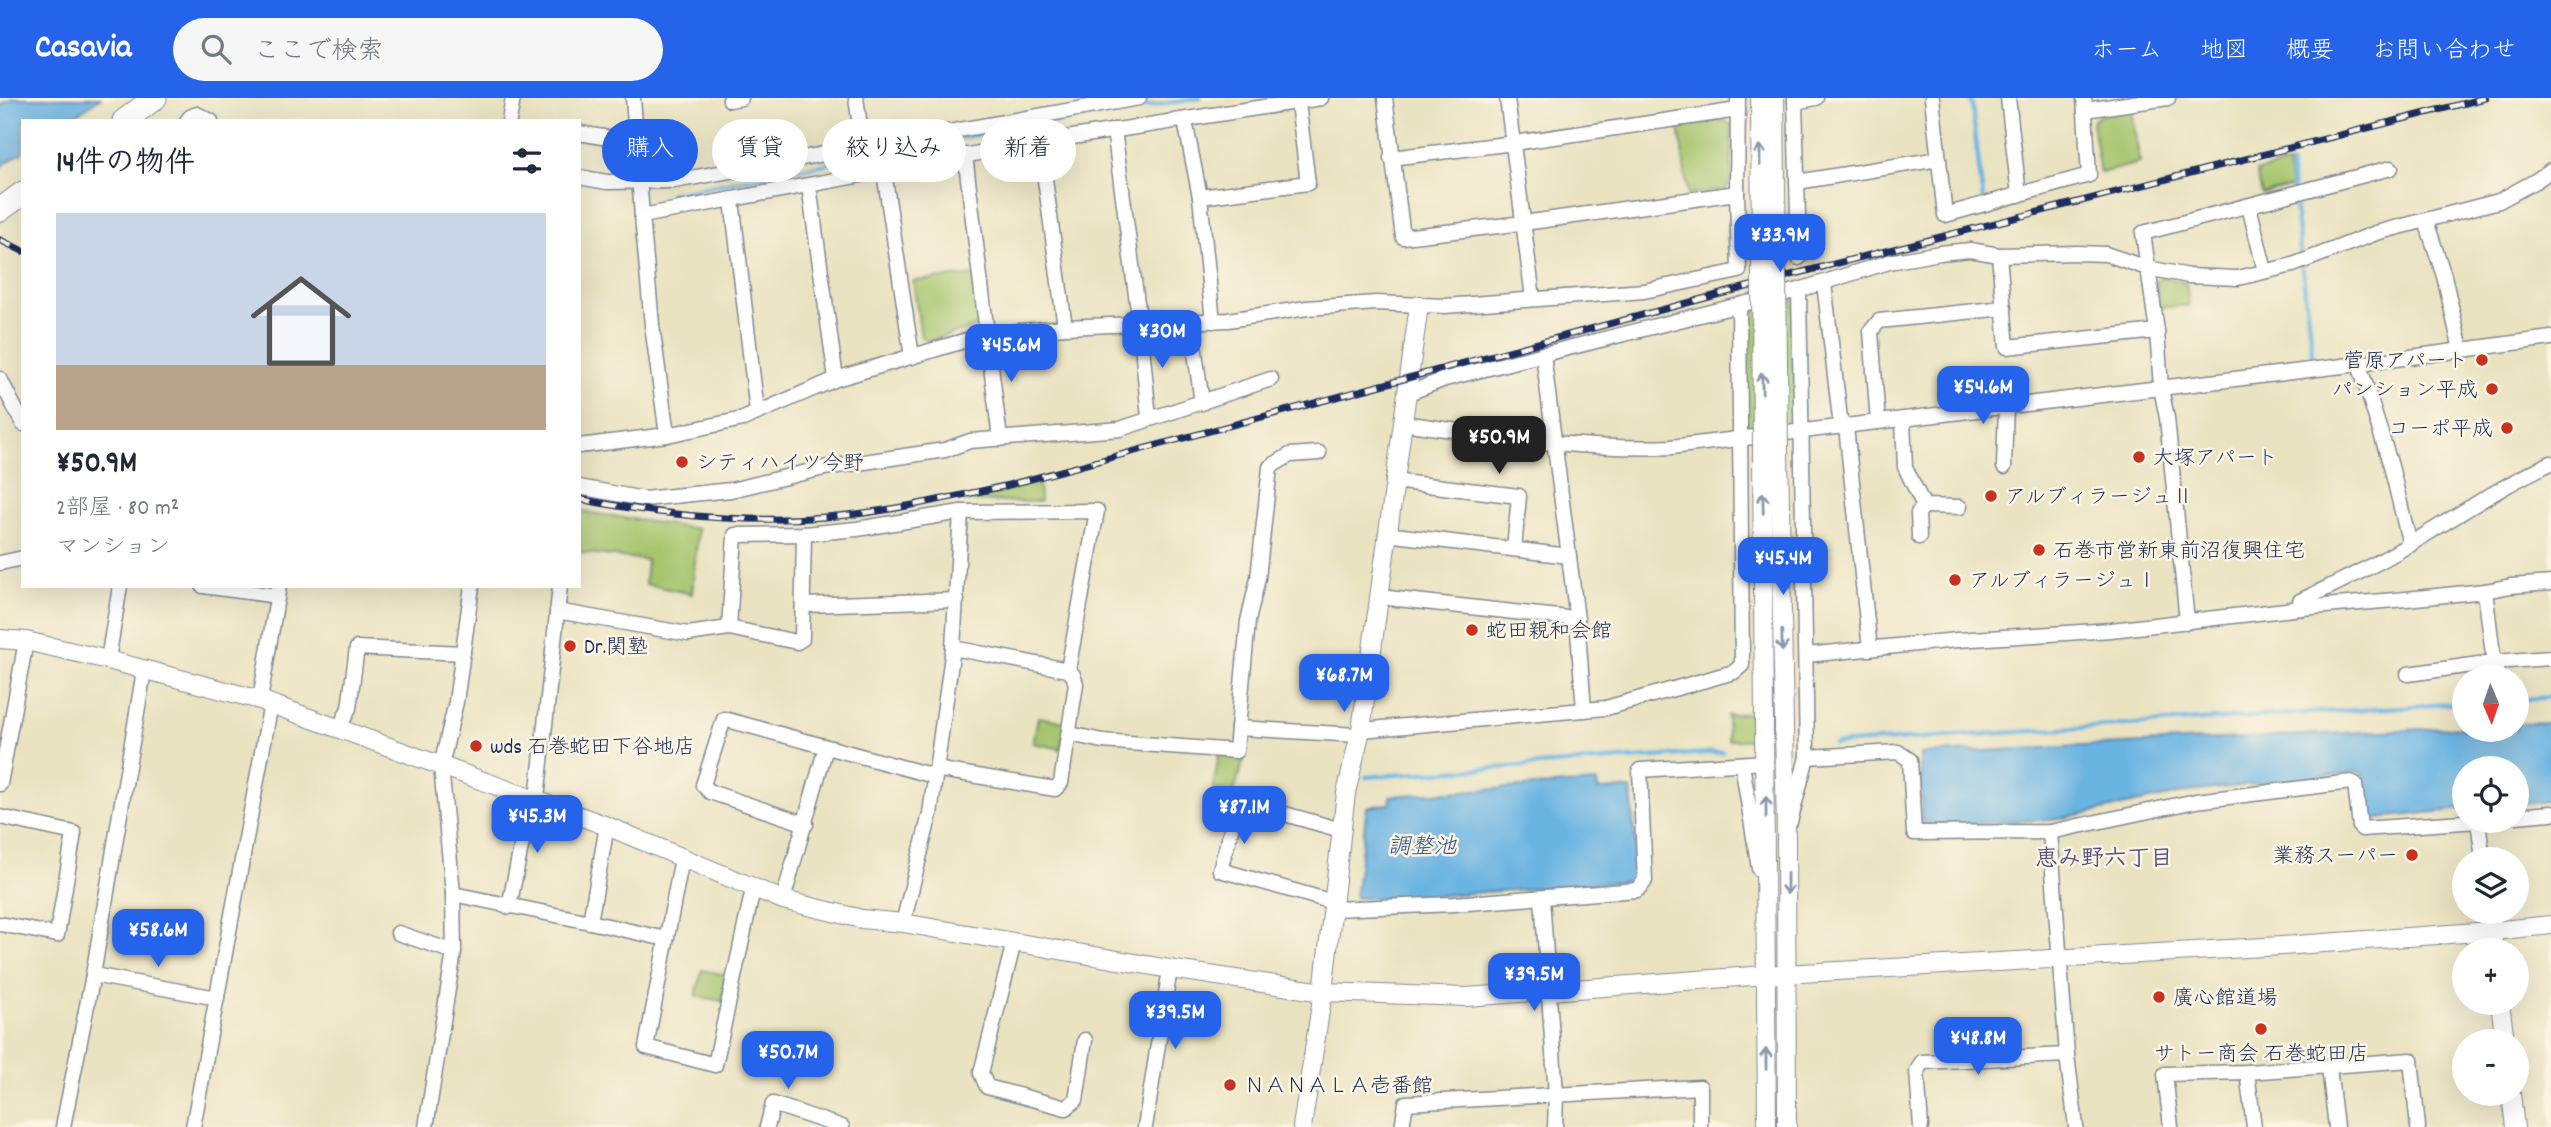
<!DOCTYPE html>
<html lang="ja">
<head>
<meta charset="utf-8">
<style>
	body { margin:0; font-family:Dekko,"Klee One",sans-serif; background:#f6f6f7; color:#1f2937; height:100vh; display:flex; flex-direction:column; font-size:26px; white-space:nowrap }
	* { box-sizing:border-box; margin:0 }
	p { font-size:23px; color:#747a83 }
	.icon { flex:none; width:38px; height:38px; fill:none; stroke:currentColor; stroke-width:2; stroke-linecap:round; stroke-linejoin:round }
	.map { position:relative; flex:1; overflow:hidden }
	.panel { position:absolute; left:21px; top:21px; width:560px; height:469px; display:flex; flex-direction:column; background:#fff; border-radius:0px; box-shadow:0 7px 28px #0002 }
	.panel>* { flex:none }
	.guide { position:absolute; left:602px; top:21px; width:665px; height:63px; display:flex; gap:14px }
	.needle { width:46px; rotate:178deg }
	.buttons { position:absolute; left:2452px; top:567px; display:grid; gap:14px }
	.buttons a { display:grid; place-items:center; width:77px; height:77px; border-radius:50%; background:#fff; box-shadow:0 7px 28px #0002; font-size:35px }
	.price { position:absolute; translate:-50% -60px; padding:0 16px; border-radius:14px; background:#2563eb; color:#fff; font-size:23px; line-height:46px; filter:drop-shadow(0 2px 4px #0008) }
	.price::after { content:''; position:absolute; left:50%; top:42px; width:21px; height:16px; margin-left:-10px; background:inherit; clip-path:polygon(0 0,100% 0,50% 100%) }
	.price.on { background:#222; color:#fff }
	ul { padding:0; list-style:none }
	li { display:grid; align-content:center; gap:14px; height:371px; padding:0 35px }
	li+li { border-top:2px solid #e0e1e3 }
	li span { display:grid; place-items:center; height:217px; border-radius:0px; color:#555 }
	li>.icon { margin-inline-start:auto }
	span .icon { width:126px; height:126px; fill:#fffc; stroke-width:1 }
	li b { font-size:30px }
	h2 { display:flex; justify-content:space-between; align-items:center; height:84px; padding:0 35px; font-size:30px }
	.chip { padding:0 24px; border-radius:32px; background:#fff; box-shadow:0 7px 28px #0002; font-size:24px; line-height:63px }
	.chip.on { background:#2563eb; color:#fff }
	header { display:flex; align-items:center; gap:42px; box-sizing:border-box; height:98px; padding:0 35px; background:#2563eb; color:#fff }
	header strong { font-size:33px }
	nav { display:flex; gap:38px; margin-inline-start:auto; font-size:24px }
	.search { width:490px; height:63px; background:#f6f6f7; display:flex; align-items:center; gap:18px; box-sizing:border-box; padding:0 24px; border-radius:38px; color:#747a83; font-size:26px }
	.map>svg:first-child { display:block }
	.green { fill:#a6c56d; stroke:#607a66; stroke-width:2 }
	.water { fill:#6ab4e2; stroke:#4272a0; stroke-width:2 }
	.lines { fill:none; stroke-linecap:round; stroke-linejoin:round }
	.stream { stroke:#6ab4e2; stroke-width:4.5 }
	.minor-casing { stroke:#828990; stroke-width:17 }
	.tertiary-casing { stroke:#828990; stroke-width:20 }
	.trunk-casing { stroke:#828990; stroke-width:25 }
	.minor { stroke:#fff; stroke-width:14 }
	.tertiary { stroke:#fff; stroke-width:18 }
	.trunk { stroke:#fff; stroke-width:23 }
	.rail-casing { stroke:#1b2f5e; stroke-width:7 }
	.rail { stroke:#fcf5e5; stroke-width:4.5; stroke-dasharray:13; stroke-linecap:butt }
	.tertiary-bridge-casing { stroke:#828990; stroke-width:20; stroke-linecap:butt }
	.tertiary-bridge { stroke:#fff; stroke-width:18 }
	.oneway { stroke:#8d97ae }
	.poi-dot { fill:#c8321e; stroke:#fcf5e5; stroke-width:2.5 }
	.labels { text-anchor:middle; stroke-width:5; stroke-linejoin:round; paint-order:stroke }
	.poi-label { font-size:21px; fill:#1b2f5e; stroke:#fcf5e5; text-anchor:start }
	.water-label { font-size:23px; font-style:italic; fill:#335786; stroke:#fcf5e5 }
	.neighbourhood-label { font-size:23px; font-weight:bold; fill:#585383; stroke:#fcf5e5 }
</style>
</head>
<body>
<header>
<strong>Casavia</strong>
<div class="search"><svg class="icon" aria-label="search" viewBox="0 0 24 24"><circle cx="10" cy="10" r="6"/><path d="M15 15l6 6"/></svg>ここで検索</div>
<nav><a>ホーム</a><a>地図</a><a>概要</a><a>お問い合わせ</a></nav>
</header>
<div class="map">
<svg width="2551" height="1029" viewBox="0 0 2551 1029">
	<rect width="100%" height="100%" fill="#fcf5e5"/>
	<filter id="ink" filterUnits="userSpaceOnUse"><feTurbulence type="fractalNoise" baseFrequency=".0143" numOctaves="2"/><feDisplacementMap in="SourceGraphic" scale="14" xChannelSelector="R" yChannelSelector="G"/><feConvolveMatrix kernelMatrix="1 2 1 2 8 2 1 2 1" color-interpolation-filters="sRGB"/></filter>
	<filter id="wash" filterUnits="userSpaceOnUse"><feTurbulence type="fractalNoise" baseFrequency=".00686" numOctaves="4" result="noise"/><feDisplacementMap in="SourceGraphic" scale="28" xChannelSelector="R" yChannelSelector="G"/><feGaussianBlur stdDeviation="1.57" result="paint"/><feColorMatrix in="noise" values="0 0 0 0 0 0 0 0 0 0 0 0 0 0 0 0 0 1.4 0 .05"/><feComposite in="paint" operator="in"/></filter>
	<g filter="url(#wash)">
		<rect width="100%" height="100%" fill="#eae3c1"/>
		<g class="green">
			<path d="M2131 12 2140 65 2100 75 2092 24 2101 16Z"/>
			<path d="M1723 22 1732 27 1731 84 1725 92 1688 97 1679 28Z"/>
			<path d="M2287 66 2291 89 2262 96 2256 74Z"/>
			<path d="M975 177 982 224 976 229 928 243 921 239 913 183Z"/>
			<path d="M2162 179 2186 185 2189 207 2160 210 2156 184Z"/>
			<path d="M1794 200 1795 325 1746 330 1744 209Z"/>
			<path d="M1039 384 1040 404 964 403Z"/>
			<path d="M579 413 698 431 692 496 645 486 647 462 579 454Z"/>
			<path d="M1751 615 1752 642H1728L1727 617Z"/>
			<path d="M1038 619 1066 624 1061 651 1033 645Z"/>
			<path d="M1219 657 1245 658 1234 694 1213 691Z"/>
			<path d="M702 872 727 877 722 903 696 898Z"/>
		</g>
		<g class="water">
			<path d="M12 0H100L67 23H23V54L0 69V8Z"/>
			<path d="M2551 625V703L2517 706 2516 670H2464V711L2369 721 2361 673 2189 694 2058 721 1922 728 1920 656 2464 629V632H2516L2517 626Z"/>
			<path d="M1597 684 1598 692 1631 691 1637 777 1632 783 1406 800H1355L1367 709 1390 706V698Z"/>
		</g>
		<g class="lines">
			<g class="stream">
				<path d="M1971 0 1983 102"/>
				<path d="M2290 66 2313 263"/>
				<path d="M670 96 993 34 1200 0"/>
				<path d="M2516 602 2551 599"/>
				<path d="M1834 646 2464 605"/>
				<path d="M1366 679 1722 654"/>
			</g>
		</g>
	</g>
	<g filter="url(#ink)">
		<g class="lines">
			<defs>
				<g id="minor">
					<path d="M633 0 642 118 1022 47 1321 0"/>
					<path d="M856 0 863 49"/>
					<path d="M1385 0 1403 139 1524 125 1737 95"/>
					<path d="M1507 0 1533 200"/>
					<path d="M1795 0 1799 160"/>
					<path d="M1932 0 1945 117 2089 77 2084 0"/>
					<path d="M2008 0 2019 97"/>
					<path d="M730 2 741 0"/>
					<path d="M1795 4 1816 0"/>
					<path d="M2085 12 2168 0"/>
					<path d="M187 23 190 19 197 16 211 23"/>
					<path d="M509 23 513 0"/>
					<path d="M1185 23 1200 99 1213 223"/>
					<path d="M1114 32 1140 227 1149 320"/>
					<path d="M579 35 638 45"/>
					<path d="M1040 44 1065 229"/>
					<path d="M965 57 1000 341"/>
					<path d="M1391 60 1514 45 1738 12"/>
					<path d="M884 74 912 259"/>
					<path d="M579 79 607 84 674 83 1139 0"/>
					<path d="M1797 84 1939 61"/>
					<path d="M809 88 836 281"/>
					<path d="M1200 99 1308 85 1298 5"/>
					<path d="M732 102 757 314"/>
					<path d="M2249 108 2265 173"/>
					<path d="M642 118 652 227 667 337 743 321 836 281 987 236 1065 229 1228 222 1307 210 1376 205 1445 208 1644 193 1739 173 1737 95 1738 0"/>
					<path d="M2426 123 2444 178 2461 252"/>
					<path d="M1999 157 2007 249 2157 233"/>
					<path d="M1824 185 1841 329"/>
					<path d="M1191 225 1202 305"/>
					<path d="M1543 256 1577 521 1584 612"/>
					<path d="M2359 266 2391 368 2410 447"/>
					<path d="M0 281 23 326"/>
					<path d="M1406 296 1445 281 1799 192 1889 164 1940 155 1970 152 1999 157 2077 155 2106 156 2147 170 2189 178 2238 180 2293 167 2376 135 2499 103 2537 82 2551 72"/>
					<path d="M1903 322 1905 369 1924 408 1960 409"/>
					<path d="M1878 324 1871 233 1879 223 2004 210"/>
					<path d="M1402 325C1491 337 1580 353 1671 349L2359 266 2551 240"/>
					<path d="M1846 329 1870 551"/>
					<path d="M579 348 667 337"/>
					<path d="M1319 355 1290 357 1270 369 1258 480 1248 523 1238 630 1358 637"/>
					<path d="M2004 369 2006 307"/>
					<path d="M1393 383 1519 398 1514 451"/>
					<path d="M579 389 644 401 731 392 824 370 945 352 970 343 1120 331 1271 281"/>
					<path d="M1386 436 1569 458"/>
					<path d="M1919 439 1918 415 1924 408"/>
					<path d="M0 465 23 460"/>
					<path d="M203 488 277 498"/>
					<path d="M2485 493 2494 564 2551 560"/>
					<path d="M1379 499 1577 521"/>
					<path d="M804 507 957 502"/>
					<path d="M2302 510 2300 503C2337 485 2375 468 2410 446 2457 418 2501 388 2551 365"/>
					<path d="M557 513 688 536 729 530 797 544 802 541 804 436"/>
					<path d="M2187 524 2167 320 2161 290 2157 233 2143 135 2391 70"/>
					<path d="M729 530 735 437 804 436 857 431 961 414 1097 413 1068 572"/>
					<path d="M1806 557 1957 542 2111 532 2302 510 2406 501 2485 493 2511 488 2551 485"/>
					<path d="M108 562 120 488"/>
					<path d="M2408 576 2494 564 2498 579"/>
					<path d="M260 602 279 488"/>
					<path d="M339 631 349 610 357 550 463 555"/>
					<path d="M1361 632 1606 610 1734 574 1742 567 1739 207"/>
					<path d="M1070 636 1102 643 1236 653 1238 630"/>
					<path d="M1807 659 1898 654 1910 662 1914 735 2050 734 2196 703 2351 684 2355 686 2360 729 2362 731 2477 723"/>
					<path d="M1742 666 1759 771"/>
					<path d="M935 671 1055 691 1061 685 1076 586 1073 577 1068 572 953 550"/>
					<path d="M0 686 26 543"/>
					<path d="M537 701 560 488"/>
					<path d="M2516 718 2551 715"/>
					<path d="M0 719 74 735 57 837 0 826"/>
					<path d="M2478 723 2483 761"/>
					<path d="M1790 724 1807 659 1799 192"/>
					<path d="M806 726 710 694 703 687 724 621 934 678"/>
					<path d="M2050 734 2067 957 2076 1029"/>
					<path d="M682 760 646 949 715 967 753 791"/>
					<path d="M453 796 590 824 607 728"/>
					<path d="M1542 800 1556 996 1555 1029"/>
					<path d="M783 802 826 649"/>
					<path d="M1333 804 1220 772 1239 703 1341 732"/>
					<path d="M509 809 531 699"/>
					<path d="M1332 811 1454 806 1637 792 1645 783 1640 672 1766 664"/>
					<path d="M2490 814 2492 833"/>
					<path d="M590 824 666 841"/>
					<path d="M903 825 930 716 953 550 961 414"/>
					<path d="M398 835 454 854"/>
					<path d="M1014 844 981 975 987 989 1066 1010 1076 1002 1085 942"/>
					<path d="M93 877 217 900"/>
					<path d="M2329 969 2336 1029"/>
					<path d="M2247 974 2254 1029"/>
					<path d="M63 1029 93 877 144 573"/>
					<path d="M193 1029 271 605"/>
					<path d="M426 1029 454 854 453 796 441 668 456 604 472 488"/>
					<path d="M767 1029 773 1006 842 1029"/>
					<path d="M1145 1029 1170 871"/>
					<path d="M1402 1029 1406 1005 1700 989V1029"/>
					<path d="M1921 1029 1917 973 1922 964 2067 957"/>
					<path d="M2171 1029 2165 976 2247 974 2411 962 2418 1029"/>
				</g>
				<g id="tertiary">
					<path d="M1779 352 1786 738 1787 1029"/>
					<path d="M1762 353 1767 1029"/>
					<path d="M0 541 26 543 108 562 260 602 607 728 783 802 862 821 903 825 1170 871 1323 894 1467 899 1766 877 2282 848 2492 833 2551 827"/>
					<path d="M2492 833 2494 852"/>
					<path d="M2500 905 2505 943"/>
					<path d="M2511 996 2515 1029"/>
					<path d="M1302 1029 1323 894 1346 695 1361 632 1419 207"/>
				</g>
				<g id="trunk">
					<path d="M124 23 155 0"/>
					<path d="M0 112 23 95"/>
				</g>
			</defs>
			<use href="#minor" class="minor-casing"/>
			<use href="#tertiary" class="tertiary-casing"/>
			<use href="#trunk" class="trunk-casing"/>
			<use href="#minor" class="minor"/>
			<use href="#tertiary" class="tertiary"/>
			<use href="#trunk" class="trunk"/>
			<defs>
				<g id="rail">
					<path d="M0 142 23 153"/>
					<path d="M579 401C660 417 742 426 825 419 885 415 946 400 1005 388L1795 176 2485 0"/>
				</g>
			</defs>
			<use href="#rail" class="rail-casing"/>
			<use href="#rail" class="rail"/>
			<defs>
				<g id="tertiary-bridge">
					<path d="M1760 0 1762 353"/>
					<path d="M1775 0 1779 352"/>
				</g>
			</defs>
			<use href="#tertiary-bridge" class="tertiary-bridge-casing"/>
			<use href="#tertiary-bridge" class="tertiary-bridge"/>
		</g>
		<defs><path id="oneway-shaft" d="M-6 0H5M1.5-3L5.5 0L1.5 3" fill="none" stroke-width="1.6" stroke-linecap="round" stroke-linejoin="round" transform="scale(1.75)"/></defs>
		<g class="oneway">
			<use href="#oneway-shaft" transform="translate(1760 57) rotate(-90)"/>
			<use href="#oneway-shaft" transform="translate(1762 285) rotate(-91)"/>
			<use href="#oneway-shaft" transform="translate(1763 405) rotate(-91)"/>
			<use href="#oneway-shaft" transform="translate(1782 543) rotate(89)"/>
			<use href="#oneway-shaft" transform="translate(1766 709) rotate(-90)"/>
			<use href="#oneway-shaft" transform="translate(1787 786) rotate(90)"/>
			<use href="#oneway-shaft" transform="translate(1766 961) rotate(-90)"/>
		</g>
	</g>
	<g class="poi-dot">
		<circle cx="2482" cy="262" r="7"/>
		<circle cx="2492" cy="291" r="7"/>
		<circle cx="2507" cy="330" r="7"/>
		<circle cx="2139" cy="359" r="7"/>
		<circle cx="682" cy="364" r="7"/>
		<circle cx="1991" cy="398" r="7"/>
		<circle cx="2039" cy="452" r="7"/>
		<circle cx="1955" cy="482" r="7"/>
		<circle cx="1472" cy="532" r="7"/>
		<circle cx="570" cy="548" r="7"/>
		<circle cx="476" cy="648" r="7"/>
		<circle cx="2412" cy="757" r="7"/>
		<circle cx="2159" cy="899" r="7"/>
		<circle cx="2261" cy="931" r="7"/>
		<circle cx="1230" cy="987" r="7"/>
	</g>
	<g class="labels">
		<g class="poi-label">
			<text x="2468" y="269" text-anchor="end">菅原アパート</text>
			<text x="2478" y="298" text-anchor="end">パンション平成</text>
			<text x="2493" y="337" text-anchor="end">コーポ平成</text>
			<text x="2153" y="366">大塚アパート</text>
			<text x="696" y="371">シティハイツ今野</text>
			<text x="2005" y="405">アルブィラージュⅡ</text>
			<text x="2053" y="459">石巻市営新東前沼復興住宅</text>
			<text x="1969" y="489">アルブィラージュⅠ</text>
			<text x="1486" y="539">蛇田親和会館</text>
			<text x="584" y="555">Dr.関塾</text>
			<text x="490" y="655">wds 石巻蛇田下谷地店</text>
			<text x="2398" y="764" text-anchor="end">業務スーパー</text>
			<text x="2173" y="906">廣心館道場</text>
			<text x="2261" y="962" text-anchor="middle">サトー商会 石巻蛇田店</text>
			<text x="1244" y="994">ＮＡＮＡＬＡ壱番館</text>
		</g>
		<g class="water-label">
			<text x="1422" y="755">調整池</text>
		</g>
		<g class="neighbourhood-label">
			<text x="2104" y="767">恵み野六丁目</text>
		</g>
	</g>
</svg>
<div class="buttons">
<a><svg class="needle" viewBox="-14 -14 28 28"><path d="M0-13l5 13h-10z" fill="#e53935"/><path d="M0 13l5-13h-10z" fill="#747a83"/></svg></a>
<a><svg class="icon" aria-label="locate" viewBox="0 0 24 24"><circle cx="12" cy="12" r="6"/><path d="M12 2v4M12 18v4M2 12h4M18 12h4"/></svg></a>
<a><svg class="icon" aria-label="layers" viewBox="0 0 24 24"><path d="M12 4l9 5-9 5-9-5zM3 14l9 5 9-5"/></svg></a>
<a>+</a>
<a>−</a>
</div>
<b class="price" style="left:1780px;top:176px">¥33.9M</b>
<b class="price" style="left:1162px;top:272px">¥30M</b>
<b class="price" style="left:1011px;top:286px">¥45.6M</b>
<b class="price" style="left:1983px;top:328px">¥54.6M</b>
<b class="price on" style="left:1499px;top:378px">¥50.9M</b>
<b class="price" style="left:1783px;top:499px">¥45.4M</b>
<b class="price" style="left:1344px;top:616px">¥68.7M</b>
<b class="price" style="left:1244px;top:748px">¥87.1M</b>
<b class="price" style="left:537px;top:757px">¥45.3M</b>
<b class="price" style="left:158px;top:871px">¥58.6M</b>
<b class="price" style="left:1534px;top:915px">¥39.5M</b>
<b class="price" style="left:1175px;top:953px">¥39.5M</b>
<b class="price" style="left:1978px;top:979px">¥48.8M</b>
<b class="price" style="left:788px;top:993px">¥50.7M</b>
<div class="guide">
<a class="chip on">購入</a>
<a class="chip">賃貸</a>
<a class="chip">絞り込み</a>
<a class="chip">新着</a>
</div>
<section class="panel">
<h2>14件の物件<svg class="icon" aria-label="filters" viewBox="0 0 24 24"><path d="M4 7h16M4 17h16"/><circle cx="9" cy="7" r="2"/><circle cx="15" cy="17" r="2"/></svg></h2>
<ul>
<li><span style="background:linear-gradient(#c9d6e8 70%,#b9a48a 0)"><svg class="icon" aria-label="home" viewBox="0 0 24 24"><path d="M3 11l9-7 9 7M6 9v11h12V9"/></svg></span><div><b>¥50.9M</b><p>2部屋 · 80 m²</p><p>マンション</p></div></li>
</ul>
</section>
</div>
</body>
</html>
